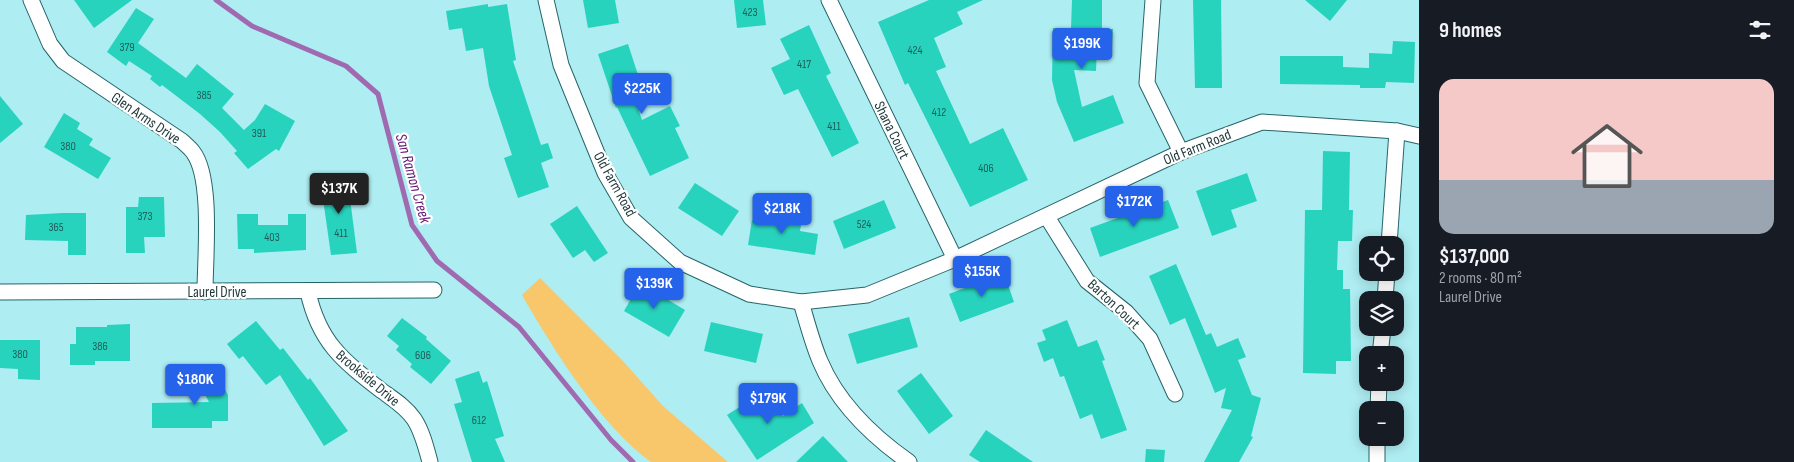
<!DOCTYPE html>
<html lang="en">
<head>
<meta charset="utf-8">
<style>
	body { margin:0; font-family:"Sofia Sans Condensed",sans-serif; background:#20242c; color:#f1f3f6; height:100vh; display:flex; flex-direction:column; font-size:19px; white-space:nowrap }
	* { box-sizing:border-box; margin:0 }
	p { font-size:16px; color:#9ea1a6 }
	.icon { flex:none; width:28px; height:28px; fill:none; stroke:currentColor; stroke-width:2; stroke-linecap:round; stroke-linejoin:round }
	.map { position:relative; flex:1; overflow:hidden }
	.panel { display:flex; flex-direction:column; background:#171b24; width:375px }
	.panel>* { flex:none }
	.tools { position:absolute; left:1359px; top:236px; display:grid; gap:10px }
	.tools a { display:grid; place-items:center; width:45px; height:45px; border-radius:10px; background:#171b24; box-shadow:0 2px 12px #0003; font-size:25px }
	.price { position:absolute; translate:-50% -42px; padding:0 11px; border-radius:5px; background:#2563eb; color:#fff; font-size:16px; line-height:32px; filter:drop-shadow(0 1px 2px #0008) }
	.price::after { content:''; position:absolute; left:50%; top:30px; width:15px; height:11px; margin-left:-8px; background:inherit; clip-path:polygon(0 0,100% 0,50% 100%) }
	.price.on { background:#222; color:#fff }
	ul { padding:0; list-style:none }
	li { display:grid; align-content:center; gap:10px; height:265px; padding:0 20px }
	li+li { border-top:1px solid #363941 }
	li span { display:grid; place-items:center; height:155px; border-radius:15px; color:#555 }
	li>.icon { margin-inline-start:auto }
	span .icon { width:90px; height:90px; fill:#fffc; stroke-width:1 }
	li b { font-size:21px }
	h2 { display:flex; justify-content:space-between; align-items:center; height:60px; padding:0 20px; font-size:21px }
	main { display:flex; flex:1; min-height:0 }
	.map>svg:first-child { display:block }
	.green { fill:#f8c76b }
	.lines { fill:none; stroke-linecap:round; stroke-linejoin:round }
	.stream { stroke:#a06ab1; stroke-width:5 }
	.building { fill:#28d3be }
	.street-casing { stroke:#266469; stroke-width:17 }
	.street { stroke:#fff; stroke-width:15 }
	.labels { text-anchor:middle; stroke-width:4.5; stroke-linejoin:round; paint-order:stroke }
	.number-label { font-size:12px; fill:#1f5c59 }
	.street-label { font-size:15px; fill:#1c3537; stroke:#fff }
	.water-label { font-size:16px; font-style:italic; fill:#671773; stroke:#fff }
</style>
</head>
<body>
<main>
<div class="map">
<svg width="1419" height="462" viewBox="0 0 1419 462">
	<rect width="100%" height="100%" fill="#aeedf2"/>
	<path class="green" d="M540 278 622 360 663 406 728 462H651C601 426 553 349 522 295Z"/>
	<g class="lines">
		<path class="stream" d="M216 0 252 26 346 66 378 94 412 225 437 261 519 327 611 440 633 462"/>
	</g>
	<g class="building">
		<path d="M74 0H132L94 28Z"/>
		<path d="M583 0H615L619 23 588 28Z"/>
		<path d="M734 0H763L766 25 737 28Z"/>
		<path d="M929 0H983L957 12 963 24 934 38 946 67 936 71 970 144 1003 128 1028 180 970 207 908 83 905 85 878 22Z"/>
		<path d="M1072 0H1102V29H1113L1112 46H1097L1096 71 1074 70 1082 107 1113 95 1124 123 1074 142 1057 102 1052 80 1053 28H1071Z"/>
		<path d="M1193 0H1221L1222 88H1195Z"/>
		<path d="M1305 0H1347L1330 21Z"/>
		<path d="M488 4V7L507 4 516 60 513 61 541 145 548 143 553 158 541 163 549 187 518 198 504 158 512 155 489 86 483 48 466 51 462 28 449 30 446 11Z"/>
		<path d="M136 8 154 19 138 43 186 78 197 64 234 94 222 108 244 130 255 120 265 104 295 121 279 151 276 149 248 169 234 153 237 151 220 132 200 114 162 85 160 87 150 79 152 76 129 61 126 66 107 52Z"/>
		<path d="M809 25 831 73 826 76 859 143 832 157 798 89 784 95 771 68 790 59 780 39Z"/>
		<path d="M1393 41 1415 42 1414 83 1386 82 1385 88H1360V85L1280 84V56H1343V67L1369 68V53L1392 54Z"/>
		<path d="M628 44 641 84 631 87 642 120 670 106 680 126 675 128 689 158 650 176 617 107 616 108 598 54Z"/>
		<path d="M0 96 23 124 0 143Z"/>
		<path d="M64 113 80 123 77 129 93 139 89 145 111 158 98 179 44 147Z"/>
		<path d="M1323 151 1350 152 1349 210H1353L1352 241H1338L1337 270H1343V289H1350L1351 361H1336V374L1303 373 1305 210H1322Z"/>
		<path d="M1247 173 1257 201 1231 210 1237 227 1212 236 1196 191Z"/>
		<path d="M347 175 357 253 331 255 320 178Z"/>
		<path d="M695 183 739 211 722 236 678 208Z"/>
		<path d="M139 197H164L165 237H144L145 253H126V207H138Z"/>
		<path d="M884 200 896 228 844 249 833 221Z"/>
		<path d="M1168 200 1179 228 1100 257 1090 228Z"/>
		<path d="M577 206 608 253 594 262 585 250 573 258 550 224Z"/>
		<path d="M63 213H86V255H68V241L25 240 26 215Z"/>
		<path d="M237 214H258V225H288V214H306V250L254 253V249H238Z"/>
		<path d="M761 214 802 220 800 231 818 234 815 255 748 245 752 220 759 225Z"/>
		<path d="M1176 264 1206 335 1211 333 1217 347 1238 338 1246 357 1238 360 1252 395 1261 398 1251 436 1253 437 1239 462H1204L1232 410 1221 408 1226 388 1215 393 1185 318 1170 325 1149 276Z"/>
		<path d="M1004 273 1014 302 960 322 949 294Z"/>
		<path d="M640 283 685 310 669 337 624 311Z"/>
		<path d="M909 317 918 347 857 364 848 334Z"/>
		<path d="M402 318 427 337 426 339 451 361 431 384 410 367 412 364 396 350 399 346 387 336Z"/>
		<path d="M1067 320 1078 347 1097 340 1105 360 1102 361 1127 430 1101 439 1092 414 1080 419 1064 376 1060 377 1053 358 1044 362 1037 343 1046 340 1042 330Z"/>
		<path d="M256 321 280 350 283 348 308 380 310 378 348 431 324 446 280 375 266 385 243 356 239 359 227 344Z"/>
		<path d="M711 322 763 334 756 363 704 351Z"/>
		<path d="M130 324V361H95V365H70V344H76V327H107V325Z"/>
		<path d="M0 340H40V380L18 379V369L0 368Z"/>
		<path d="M211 365 228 395V421H212V428H152V403L209 402 194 374Z"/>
		<path d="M479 371 483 383 487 381 504 436 495 439 505 462H472L454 404 462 402 455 379Z"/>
		<path d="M921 373 953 416 929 434 897 391Z"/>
		<path d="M763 392 772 406 775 403 783 416 802 403 814 423 757 460 727 415Z"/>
		<path d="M986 430 1033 462H980L969 455Z"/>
		<path d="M823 436 848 462H796Z"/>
		<path d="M1146 449 1165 450 1164 462H1145Z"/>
	</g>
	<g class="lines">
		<defs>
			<g id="street">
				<path d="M31 0 50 44 63 61 182 141C185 144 190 148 193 152 213 178 205 258 205 292"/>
				<path d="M546 0 561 65 605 173 631 218 680 262 749 294 801 302 867 295 955 259 1181 152 1262 122 1397 131 1419 136"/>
				<path d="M829 0 955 259"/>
				<path d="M1153 0 1147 83 1181 152"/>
				<path d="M1047 217 1087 281 1126 312 1150 339 1175 394"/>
				<path d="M1389 245 1397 131"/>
				<path d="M0 292 434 290"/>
				<path d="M308 292C319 342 342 360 382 391 393 399 406 407 414 419 422 431 426 447 430 462"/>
				<path d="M1385 300 1387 272"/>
				<path d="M801 302C807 322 812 342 820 361 838 404 872 436 909 462"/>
				<path d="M1380 355 1383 328"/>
				<path d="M1378 410 1379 382"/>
				<path d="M1377 462V438"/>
			</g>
		</defs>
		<use href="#street" class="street-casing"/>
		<use href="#street" class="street"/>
	</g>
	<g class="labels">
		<g class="number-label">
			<text x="750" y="16">423</text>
			<text x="127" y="51">379</text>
			<text x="915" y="54">424</text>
			<text x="804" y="68">417</text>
			<text x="204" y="99">385</text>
			<text x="939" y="116">412</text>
			<text x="834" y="130">411</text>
			<text x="259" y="137">391</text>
			<text x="68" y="150">380</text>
			<text x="986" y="172">406</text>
			<text x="145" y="220">373</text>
			<text x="864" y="228">524</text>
			<text x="56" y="231">365</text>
			<text x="341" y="237">411</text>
			<text x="272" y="241">403</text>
			<text x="100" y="350">386</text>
			<text x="20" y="358">380</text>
			<text x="423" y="359">606</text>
			<text x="479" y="424">612</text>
		</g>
		<g class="street-label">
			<text transform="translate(146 118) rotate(34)" y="5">Glen Arms Drive</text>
			<text transform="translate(892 130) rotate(64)" y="5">Shana Court</text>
			<text transform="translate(1197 147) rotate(-22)" y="5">Old Farm Road</text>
			<text transform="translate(615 184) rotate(61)" y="5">Old Farm Road</text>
			<text x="217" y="297">Laurel Drive</text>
			<text transform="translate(1114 304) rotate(43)" y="5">Barton Court</text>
			<text transform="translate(368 378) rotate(40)" y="5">Brookside Drive</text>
		</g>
		<g class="water-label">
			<text transform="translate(414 178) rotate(74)" y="6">San Ramon Creek</text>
		</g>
	</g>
</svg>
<div class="tools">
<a><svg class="icon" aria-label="locate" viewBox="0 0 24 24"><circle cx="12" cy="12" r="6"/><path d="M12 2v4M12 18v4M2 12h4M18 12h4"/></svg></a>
<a><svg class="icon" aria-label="layers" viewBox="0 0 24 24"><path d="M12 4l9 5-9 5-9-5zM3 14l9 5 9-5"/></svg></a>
<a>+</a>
<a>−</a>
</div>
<b class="price" style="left:1082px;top:70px">$199K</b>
<b class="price" style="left:642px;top:115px">$225K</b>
<b class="price on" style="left:339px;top:215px">$137K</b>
<b class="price" style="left:1134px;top:228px">$172K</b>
<b class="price" style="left:782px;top:235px">$218K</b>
<b class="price" style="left:982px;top:298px">$155K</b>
<b class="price" style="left:654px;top:310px">$139K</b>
<b class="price" style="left:195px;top:406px">$180K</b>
<b class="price" style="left:768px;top:425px">$179K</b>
</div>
<section class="panel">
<h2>9 homes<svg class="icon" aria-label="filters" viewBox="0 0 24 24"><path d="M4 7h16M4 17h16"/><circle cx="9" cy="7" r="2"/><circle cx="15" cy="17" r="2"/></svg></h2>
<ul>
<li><span style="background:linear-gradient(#f6c9c9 65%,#9aa5b1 0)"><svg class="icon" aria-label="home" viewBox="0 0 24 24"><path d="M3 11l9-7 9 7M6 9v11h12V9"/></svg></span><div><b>$137,000</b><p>2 rooms · 80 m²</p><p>Laurel Drive</p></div></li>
</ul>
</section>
</main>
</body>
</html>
